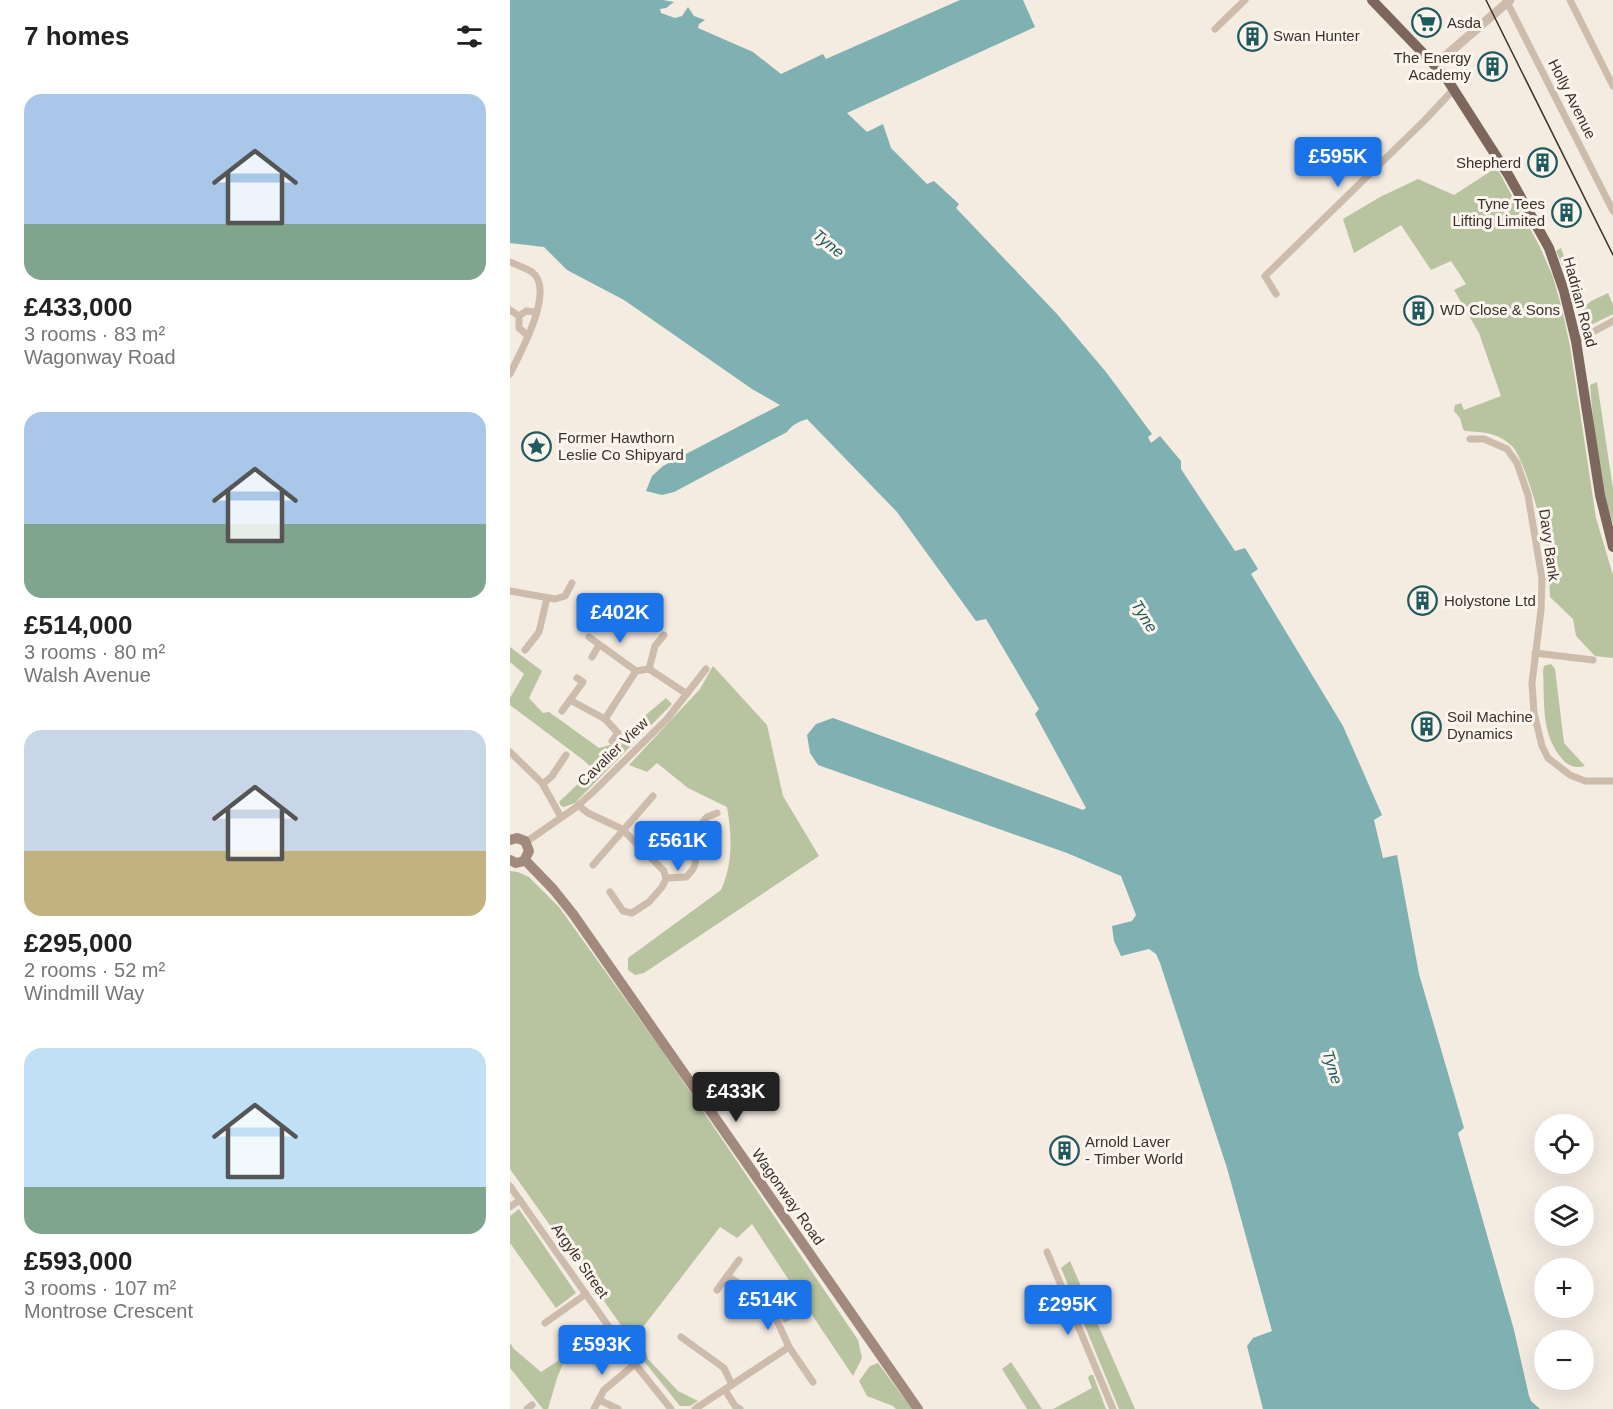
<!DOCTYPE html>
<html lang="en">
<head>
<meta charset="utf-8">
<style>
	body { margin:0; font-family:Helvetica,sans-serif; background:#f6f6f6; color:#222; height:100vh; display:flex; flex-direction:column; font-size:22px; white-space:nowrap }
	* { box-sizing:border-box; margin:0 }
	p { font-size:20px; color:#767676 }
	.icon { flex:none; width:33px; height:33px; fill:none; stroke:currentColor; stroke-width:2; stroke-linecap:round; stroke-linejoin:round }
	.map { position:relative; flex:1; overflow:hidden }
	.side { display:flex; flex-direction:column; background:#fff; width:510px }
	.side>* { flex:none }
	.buttons { position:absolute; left:1024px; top:1114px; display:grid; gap:12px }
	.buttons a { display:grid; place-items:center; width:60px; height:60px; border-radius:50%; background:#fff; box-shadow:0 6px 24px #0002; font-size:30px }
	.price { position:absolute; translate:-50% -51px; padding:0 14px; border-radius:6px; background:#1a73e8; color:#fff; font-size:20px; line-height:39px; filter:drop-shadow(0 2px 3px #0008) }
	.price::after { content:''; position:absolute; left:50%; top:36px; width:18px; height:14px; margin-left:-9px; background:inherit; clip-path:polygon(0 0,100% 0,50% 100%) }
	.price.on { background:#222; color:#fff }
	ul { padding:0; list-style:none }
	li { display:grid; align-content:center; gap:12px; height:318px; padding:0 24px }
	li span { display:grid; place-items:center; height:186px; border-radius:18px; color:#555 }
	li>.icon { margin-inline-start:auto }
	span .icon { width:108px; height:108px; fill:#fffc; stroke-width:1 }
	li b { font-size:26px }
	h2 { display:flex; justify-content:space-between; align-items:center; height:72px; padding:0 24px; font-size:26px }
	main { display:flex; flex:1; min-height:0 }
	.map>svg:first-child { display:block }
	.green { fill:#b8c4a0 }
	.water { fill:#7fb0b2 }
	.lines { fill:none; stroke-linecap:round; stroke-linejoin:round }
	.minor { stroke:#cdbbac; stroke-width:7 }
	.tertiary { stroke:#cdbbac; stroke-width:9 }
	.secondary { stroke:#a18a7d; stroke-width:10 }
	.primary { stroke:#7d675c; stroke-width:10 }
	.tram { stroke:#3b302b; stroke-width:1.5 }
	.labels { text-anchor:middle; stroke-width:6; stroke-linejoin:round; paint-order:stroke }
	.poi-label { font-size:15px; fill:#3b302b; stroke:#fbf5ee; text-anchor:start }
	.street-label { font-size:15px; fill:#3b302b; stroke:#fbf5ee }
	.water-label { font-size:16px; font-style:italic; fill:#1f5a5e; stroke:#fbf5ee }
</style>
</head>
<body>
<main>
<section class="side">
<h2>7 homes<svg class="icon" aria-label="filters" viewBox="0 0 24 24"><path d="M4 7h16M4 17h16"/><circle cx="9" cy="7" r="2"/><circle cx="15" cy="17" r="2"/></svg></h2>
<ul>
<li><span style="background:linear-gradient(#a9c7e8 70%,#7fa58c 0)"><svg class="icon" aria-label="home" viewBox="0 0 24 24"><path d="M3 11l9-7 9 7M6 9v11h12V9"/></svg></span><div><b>£433,000</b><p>3 rooms · 83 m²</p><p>Wagonway Road</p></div></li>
<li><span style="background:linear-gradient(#a9c7e8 60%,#7fa58c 0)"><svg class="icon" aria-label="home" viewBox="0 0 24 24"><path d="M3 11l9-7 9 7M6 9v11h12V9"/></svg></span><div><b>£514,000</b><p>3 rooms · 80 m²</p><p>Walsh Avenue</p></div></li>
<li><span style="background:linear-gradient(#c9d6e8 65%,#c2b280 0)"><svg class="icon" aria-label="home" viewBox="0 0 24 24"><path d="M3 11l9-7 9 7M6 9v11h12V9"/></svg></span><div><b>£295,000</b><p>2 rooms · 52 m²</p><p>Windmill Way</p></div></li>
<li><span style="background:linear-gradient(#bfe0f5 75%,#7fa58c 0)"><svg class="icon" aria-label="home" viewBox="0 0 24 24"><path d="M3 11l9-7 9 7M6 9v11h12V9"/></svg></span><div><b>£593,000</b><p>3 rooms · 107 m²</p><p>Montrose Crescent</p></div></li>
</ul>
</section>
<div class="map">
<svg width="1103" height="1409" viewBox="0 0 1103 1409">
	<rect width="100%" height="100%" fill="#f4ebe1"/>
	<g class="green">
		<path d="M984 169 989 172 1030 247 1043 277 1052 309 1060 346 1086 518 1103 575V658L1085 656 1066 636 1063 619 1040 597C1039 583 1040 569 1038 555 1036 536 1014 457 1002 446 988 433 974 432 955 431L953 429 950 418 944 411 945 405 951 403 954 410 991 396 969 333 944 290 956 284 941 261 921 270 891 225 844 253 833 219 870 197 908 179 944 195Z"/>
		<path d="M1051 248 1072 309 1081 301 1098 293 1103 305V314L1083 324 1076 323 1068 316 1057 275 1046 251Z"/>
		<path d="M1087 382 1103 489V523C1088 478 1084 431 1080 385Z"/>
		<path d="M0 647 32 671 19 698 33 713 39 712 89 748 100 745 156 698 162 704 65 803 54 807 51 806 49 802 71 781 81 767 72 759 0 705V698L14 674 0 662Z"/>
		<path d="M1041 664 1045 669 1054 743 1075 766C1066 768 1061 767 1054 761 1030 735 1035 704 1033 671L1034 666Z"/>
		<path d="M203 666 257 725 273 796 309 856 134 973 125 975 118 970V958L211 890C223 864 222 835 217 807L178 788 147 763 137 772 119 765 190 689Z"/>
		<path d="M0 871 8 872 19 877 49 907 149 1046 348 1340 352 1358 343 1376 294 1303 282 1319 274 1323 268 1313 274 1309 286 1291 242 1224 227 1238 210 1227 130 1331 138 1359 168 1391 188 1401 180 1406H170L121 1345 123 1342 0 1169Z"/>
		<path d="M9 1209 66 1293 46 1308 0 1243V1216Z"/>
		<path d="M560 1261 625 1409H609L551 1268Z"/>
		<path d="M0 1343 4 1349 31 1372 54 1357 55 1359 47 1378 38 1409H33L0 1368Z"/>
		<path d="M501 1362 532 1409H517L492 1369Z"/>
		<path d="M368 1363 402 1409H386L383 1406 357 1396 349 1381 360 1366Z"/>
		<path d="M580 1375H583L596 1409H543L582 1388 578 1378Z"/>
	</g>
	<path class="water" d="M0 0H153L164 2 156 8 150 9 151 13 165 18 172 16 178 7 184 16 195 20 189 24 188 28 243 52 271 74 313 54 316 59 450 0H513L525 27 337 113 357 132 373 124 381 148 417 184 424 181 449 204 446 208 547 314 596 372 642 434 638 437 641 443 650 436 671 461V469L725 551 735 548 748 569 741 574 833 726 872 815 864 820 873 858 887 855 909 974 954 1128 948 1133 1004 1330 1019 1396 1021 1401 1030 1409H753L737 1346 743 1338 762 1331 717 1168 650 963 646 954 639 949 611 956 604 941 602 926 622 921 626 915 611 876 557 853 308 765 300 753 297 735 306 724 323 718 573 810 576 808 525 714 529 709 476 619 466 621 387 512 297 419C288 422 282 425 277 432L164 492 152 495 136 491 142 476 153 466 270 405 242 389 114 300 57 270 34 247 0 243Z"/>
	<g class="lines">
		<g class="minor">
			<path d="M996 0 1103 211"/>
			<path d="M1060 0 1103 86"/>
			<path d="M705 29 735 0"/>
			<path d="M0 262C7 265 16 268 22 272 46 290 10 353 0 374"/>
			<path d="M766 294 755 276 915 120 944 89"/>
			<path d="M0 310 9 316"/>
			<path d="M17 335 9 328V316L16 311 26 312"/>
			<path d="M1066 341 1103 321"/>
			<path d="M960 439H974L997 449 1007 463 1018 495 1032 579 1031 610 1022 683 1024 713 1032 746 1038 758 1060 775 1075 781H1103"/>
			<path d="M0 591 45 599 55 596 62 583"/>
			<path d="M79 637 126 671"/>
			<path d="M15 650 29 632 37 598"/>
			<path d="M1025 653 1083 660"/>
			<path d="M82 657 89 645"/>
			<path d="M139 669 145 646 154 635"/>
			<path d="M67 678 73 682 60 700 95 719 126 671 139 669 177 694"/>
			<path d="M52 711 60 700"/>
			<path d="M95 719 108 733 102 741"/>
			<path d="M0 752 32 783 51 817"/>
			<path d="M33 784 42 776 56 755"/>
			<path d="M68 805 78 813 112 829 154 871 156 879 152 887 139 902 122 913 113 911 100 892"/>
			<path d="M158 829 169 839 180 838 197 817 207 813"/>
			<path d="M16 842 65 808 82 793 157 719 196 669"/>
			<path d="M83 865 143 796"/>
			<path d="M156 878 176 877C191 864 185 855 180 838"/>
			<path d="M0 1186 125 1364 161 1409"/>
			<path d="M0 1207 10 1200"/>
			<path d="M537 1252 603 1409"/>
			<path d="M217 1276 258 1301 279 1347 303 1382"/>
			<path d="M207 1290 229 1260"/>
			<path d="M35 1323 76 1294"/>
			<path d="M171 1337 214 1368 222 1385"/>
			<path d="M215 1390 225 1406 230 1409"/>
			<path d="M89 1400 108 1409"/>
			<path d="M17 1409 22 1405"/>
			<path d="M84 1409 94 1390 125 1364"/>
			<path d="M185 1409 279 1347"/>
		</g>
		<path class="tertiary" d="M925 65 1000 0"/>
		<g class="secondary">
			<path d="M0 840 7 838 15 841 19 851 14 861 6 863 0 860"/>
			<path d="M15 860 43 889 63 914 408 1409"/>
		</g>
		<path class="primary" d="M862 0 935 76 999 176 1039 248 1054 291 1066 341 1090 495 1103 547"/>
		<path class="tram" d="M976 0 1103 255"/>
	</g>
	<defs>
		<symbol id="supermarket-ring" viewBox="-11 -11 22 22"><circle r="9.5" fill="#fbf5ee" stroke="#1f5a5e" stroke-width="1.5"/><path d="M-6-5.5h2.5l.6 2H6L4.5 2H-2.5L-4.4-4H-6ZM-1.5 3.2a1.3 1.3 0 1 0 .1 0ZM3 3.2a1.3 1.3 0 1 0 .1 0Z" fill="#1f5a5e"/></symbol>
		<symbol id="building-ring" viewBox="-11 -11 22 22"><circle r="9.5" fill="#fbf5ee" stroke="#1f5a5e" stroke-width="1.5"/><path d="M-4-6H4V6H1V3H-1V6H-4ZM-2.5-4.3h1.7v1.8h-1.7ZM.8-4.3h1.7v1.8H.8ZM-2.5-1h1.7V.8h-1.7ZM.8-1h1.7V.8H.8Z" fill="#1f5a5e"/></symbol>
		<symbol id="sight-ring" viewBox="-11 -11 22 22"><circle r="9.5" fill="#fbf5ee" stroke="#1f5a5e" stroke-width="1.5"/><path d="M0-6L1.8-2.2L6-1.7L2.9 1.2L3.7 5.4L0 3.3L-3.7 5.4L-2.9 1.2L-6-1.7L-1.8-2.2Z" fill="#1f5a5e"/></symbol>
	</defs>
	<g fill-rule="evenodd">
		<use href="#supermarket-ring" x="900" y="6" width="33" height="33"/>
		<use href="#building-ring" x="726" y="20" width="33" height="33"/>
		<use href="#building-ring" x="966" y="50" width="33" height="33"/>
		<use href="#building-ring" x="1016" y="146" width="33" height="33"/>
		<use href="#building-ring" x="1040" y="196" width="33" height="33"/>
		<use href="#building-ring" x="892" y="294" width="33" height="33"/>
		<use href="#sight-ring" x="10" y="430" width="33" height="33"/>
		<use href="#building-ring" x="896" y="584" width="33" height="33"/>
		<use href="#building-ring" x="900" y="710" width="33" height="33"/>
		<use href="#building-ring" x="538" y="1134" width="33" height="33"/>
	</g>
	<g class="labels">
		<g class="poi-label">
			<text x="937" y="28">Asda</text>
			<text x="763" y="41">Swan Hunter</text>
			<text x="961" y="63" text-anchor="end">The Energy<tspan x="961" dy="17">Academy</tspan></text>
			<text x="1011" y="168" text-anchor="end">Shepherd</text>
			<text x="1035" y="209" text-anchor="end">Tyne Tees<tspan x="1035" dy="17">Lifting Limited</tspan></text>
			<text x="930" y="315">WD Close &amp; Sons</text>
			<text x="48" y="443">Former Hawthorn<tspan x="48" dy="17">Leslie Co Shipyard</tspan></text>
			<text x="934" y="606">Holystone Ltd</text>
			<text x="937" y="722">Soil Machine<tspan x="937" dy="17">Dynamics</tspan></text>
			<text x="575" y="1147">Arnold Laver<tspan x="575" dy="17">- Timber World</tspan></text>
		</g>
		<g class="street-label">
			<text transform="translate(1062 99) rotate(63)" y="5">Holly Avenue</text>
			<text transform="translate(1070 302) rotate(75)" y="5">Hadrian Road</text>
			<text transform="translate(1039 545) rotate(82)" y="5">Davy Bank</text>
			<text transform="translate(103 752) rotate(-44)" y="5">Cavalier View</text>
			<text transform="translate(278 1197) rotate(55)" y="5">Wagonway Road</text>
			<text transform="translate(70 1261) rotate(55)" y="5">Argyle Street</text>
		</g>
		<g class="water-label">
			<text transform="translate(319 243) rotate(39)" y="6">Tyne</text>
			<text transform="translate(635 616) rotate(58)" y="6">Tyne</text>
			<text transform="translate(823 1067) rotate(73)" y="6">Tyne</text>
		</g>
	</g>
</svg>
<div class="buttons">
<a><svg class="icon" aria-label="locate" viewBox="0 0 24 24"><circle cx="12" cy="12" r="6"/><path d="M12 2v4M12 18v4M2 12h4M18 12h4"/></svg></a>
<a><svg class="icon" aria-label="layers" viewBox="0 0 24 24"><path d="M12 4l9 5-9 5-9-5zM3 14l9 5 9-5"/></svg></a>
<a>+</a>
<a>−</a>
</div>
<b class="price" style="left:828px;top:188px">£595K</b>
<b class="price" style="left:110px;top:644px">£402K</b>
<b class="price" style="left:168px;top:872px">£561K</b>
<b class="price on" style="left:226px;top:1123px">£433K</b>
<b class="price" style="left:258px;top:1331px">£514K</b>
<b class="price" style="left:558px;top:1336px">£295K</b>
<b class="price" style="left:92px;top:1376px">£593K</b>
</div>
</main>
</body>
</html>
